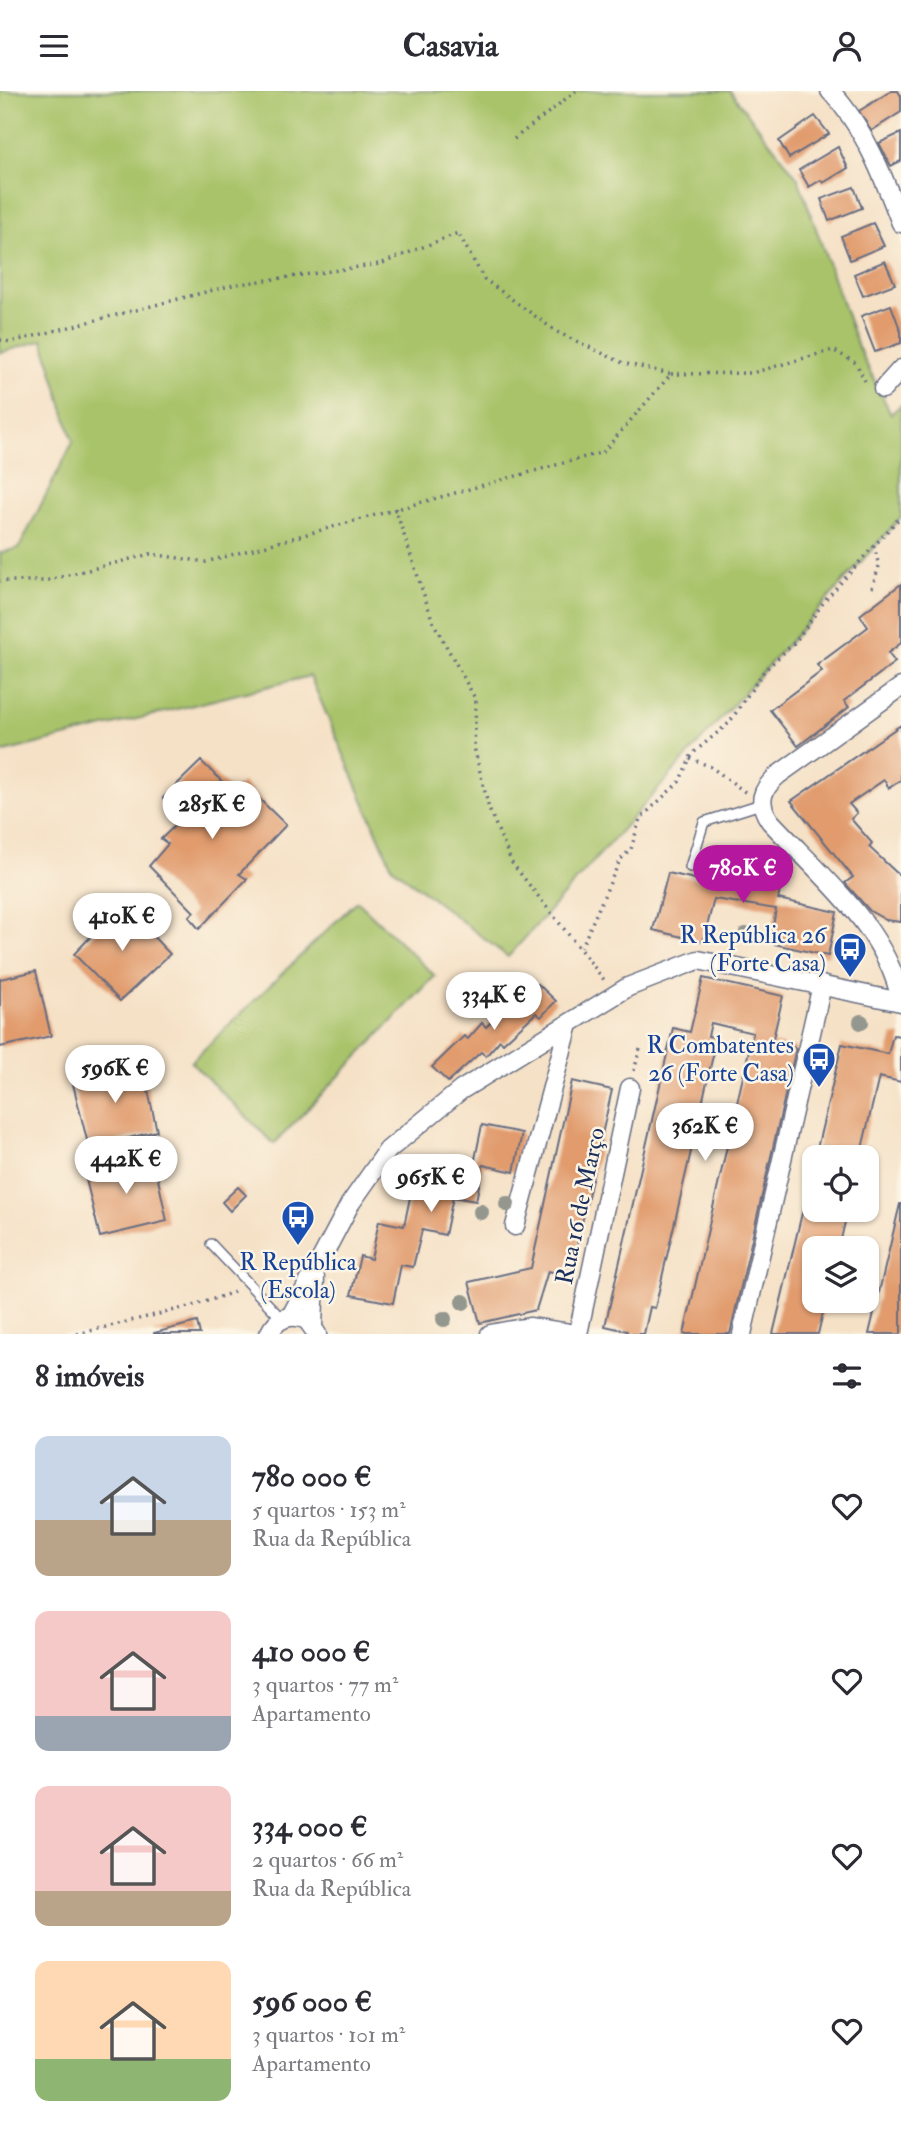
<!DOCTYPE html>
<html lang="pt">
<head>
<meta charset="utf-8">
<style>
	body { margin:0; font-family:"IM FELL Double Pica",serif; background:#f2f2f3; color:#2b2b33; height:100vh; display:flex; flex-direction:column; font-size:26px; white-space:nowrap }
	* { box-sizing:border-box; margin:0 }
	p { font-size:23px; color:#7c7c81 }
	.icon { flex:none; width:38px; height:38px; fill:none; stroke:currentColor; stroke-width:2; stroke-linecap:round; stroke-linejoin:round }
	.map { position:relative; height:1243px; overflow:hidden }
	.drawer { display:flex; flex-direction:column; background:#fff; flex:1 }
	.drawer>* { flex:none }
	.fabs { position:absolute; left:802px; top:1054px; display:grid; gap:14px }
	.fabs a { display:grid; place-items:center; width:77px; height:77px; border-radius:14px; background:#fff; box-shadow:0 2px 5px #0004; font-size:35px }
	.price { position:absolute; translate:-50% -60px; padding:0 16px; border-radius:24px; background:#fff; color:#222; font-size:23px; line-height:46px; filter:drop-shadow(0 2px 4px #0008) }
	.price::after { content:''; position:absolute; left:50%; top:42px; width:21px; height:16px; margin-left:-10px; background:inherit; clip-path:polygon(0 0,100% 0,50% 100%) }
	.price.current { background:#b5179e; color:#fff }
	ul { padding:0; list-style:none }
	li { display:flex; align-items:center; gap:21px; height:175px; padding:0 35px }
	li span { display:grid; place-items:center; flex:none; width:196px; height:140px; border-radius:14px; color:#555 }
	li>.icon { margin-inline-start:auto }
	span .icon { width:84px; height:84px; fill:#fffc; stroke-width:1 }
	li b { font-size:30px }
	h2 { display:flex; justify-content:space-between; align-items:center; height:84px; padding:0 35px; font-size:30px }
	header { display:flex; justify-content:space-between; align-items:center; height:91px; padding:0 35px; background:#fff; font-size:32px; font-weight:800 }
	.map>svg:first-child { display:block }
	.green { fill:#a8c369; stroke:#627964; stroke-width:2 }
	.building { fill:#e19b6d }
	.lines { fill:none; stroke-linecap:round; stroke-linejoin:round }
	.lane-casing { stroke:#676d82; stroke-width:12 }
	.street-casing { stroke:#676d82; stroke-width:21 }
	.path { stroke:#676d82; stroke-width:3.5; stroke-dasharray:2 5; stroke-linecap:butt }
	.lane { stroke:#fff; stroke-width:9 }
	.street { stroke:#fff; stroke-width:18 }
	.tree { fill:#94978e }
	.labels { text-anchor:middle; stroke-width:5; stroke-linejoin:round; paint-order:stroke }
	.transit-label { font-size:24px; fill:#164399; stroke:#fcf5e5; text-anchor:end }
	.street-label { font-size:24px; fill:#1b2f5e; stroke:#fcf5e5 }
</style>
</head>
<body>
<header><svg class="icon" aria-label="menu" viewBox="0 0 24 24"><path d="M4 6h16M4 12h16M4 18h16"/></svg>Casavia<svg class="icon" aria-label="person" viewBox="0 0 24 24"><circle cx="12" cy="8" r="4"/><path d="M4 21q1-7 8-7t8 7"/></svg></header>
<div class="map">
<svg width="901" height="1243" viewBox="0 0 901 1243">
	<rect width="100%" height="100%" fill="#fcf5e5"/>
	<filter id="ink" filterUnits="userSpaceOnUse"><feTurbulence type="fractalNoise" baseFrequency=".0143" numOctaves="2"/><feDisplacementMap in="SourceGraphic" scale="14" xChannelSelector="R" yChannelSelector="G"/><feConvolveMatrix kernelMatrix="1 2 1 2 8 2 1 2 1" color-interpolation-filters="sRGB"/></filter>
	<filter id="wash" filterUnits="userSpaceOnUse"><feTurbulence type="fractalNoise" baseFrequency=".00686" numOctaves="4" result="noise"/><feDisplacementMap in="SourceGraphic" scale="28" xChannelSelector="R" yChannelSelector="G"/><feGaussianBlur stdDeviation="1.57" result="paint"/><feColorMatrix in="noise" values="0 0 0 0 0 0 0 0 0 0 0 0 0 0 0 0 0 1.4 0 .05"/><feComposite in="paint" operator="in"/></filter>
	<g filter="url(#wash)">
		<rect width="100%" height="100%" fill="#f5e1c6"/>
		<g class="green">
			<path d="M0 0H730L798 87 858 256 891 323 901 314V426L508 866 392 776 310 585 0 662V462L19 457 73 351 43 249 0 262Z"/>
			<path d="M357 810 435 885 274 1053 191 971Z"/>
		</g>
		<g id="blocks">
			<g class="building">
				<path d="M891 0H898L901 5V21L871 40 859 20Z"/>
				<path d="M815 25 829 43 789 67 779 50Z"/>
				<path d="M901 42V70L891 75 879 52Z"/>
				<path d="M838 56 848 77 823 92 821 89 809 96 799 79Z"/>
				<path d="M854 96 862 117 829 130 821 108Z"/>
				<path d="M873 132 884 155 850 169 841 145Z"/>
				<path d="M885 170 895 193 863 205 854 183Z"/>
				<path d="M891 214 901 241V252L875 261 861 225Z"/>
				<path d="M901 493V552L888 562 895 571 844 610 849 616 798 655 770 619 822 580 817 574 868 536 860 524Z"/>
				<path d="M901 634V689L889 697 884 689 849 713 857 722 851 728 872 752 869 756 901 786V831L886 829 870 820 845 792 853 786 791 710Z"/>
				<path d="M201 670 232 700 243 692 286 734 239 783 247 788 199 838 189 826 194 821 149 775 168 753 161 748 182 728 163 707Z"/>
				<path d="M725 761 785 778 778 808 837 821 828 865 770 852 776 818 714 808 703 851 653 839 668 782 717 793Z"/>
				<path d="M122 813 170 863 120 910 74 863Z"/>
				<path d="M36 880 51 945 0 956V888Z"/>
				<path d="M703 887 783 905 772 952 796 957 730 1243H684L753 942 711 932 708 945 717 947 655 1217 650 1216 644 1243H626L627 1240 605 1235 673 937 690 941Z"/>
				<path d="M538 893 556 910 541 926 536 922 503 952 500 949 486 965 481 961 448 991 432 976 464 945 468 948 482 932 486 936 518 906 523 909Z"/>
				<path d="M893 944 901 945V991L879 986 860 1066H815L842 953 888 963Z"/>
				<path d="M142 972 157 1040 89 1057 72 989Z"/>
				<path d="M572 990 612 999 570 1185 548 1180 536 1219 480 1232 469 1191 531 1177Z"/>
				<path d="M482 1034 522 1042 514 1081 483 1074 476 1110 453 1106 445 1144 422 1139 413 1176 401 1174 393 1212 351 1204 360 1165 371 1168 379 1130 404 1135 412 1097 437 1102 444 1066 474 1073Z"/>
				<path d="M153 1065 167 1130 100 1146 84 1080Z"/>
				<path d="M813 1076 814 1118H848L839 1157H814V1209H826L818 1243H773Z"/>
				<path d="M238 1096 246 1104 230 1120 222 1111Z"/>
				<path d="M901 1113V1243H869L900 1113Z"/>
				<path d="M197 1231 200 1243H154V1242Z"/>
			</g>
		</g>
	</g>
	<g filter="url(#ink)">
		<use href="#blocks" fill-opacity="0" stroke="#676d82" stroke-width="2"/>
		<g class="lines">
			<defs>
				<g id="lane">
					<path d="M690 776 704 731 761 713"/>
					<path d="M211 1153 282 1228"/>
				</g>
				<g id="street">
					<path d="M830 0C864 35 884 87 901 132"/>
					<path d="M883 298 901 278"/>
					<path d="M901 910C887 837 819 783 770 730 757 711 761 699 778 684L901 596"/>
					<path d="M515 1135 569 933"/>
					<path d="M291 1225 350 1113 388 1059 461 999 628 896 698 869 901 911"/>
					<path d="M313 1235 315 1186"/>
					<path d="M269 1243C277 1226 291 1222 307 1229L317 1243"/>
					<path d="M490 1243 529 1236 576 1243"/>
					<path d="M578 1243 630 997"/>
					<path d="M742 1243 822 894"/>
				</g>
			</defs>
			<use href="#lane" class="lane-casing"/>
			<use href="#street" class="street-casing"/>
			<g class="path">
				<path d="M514 48 576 0"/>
				<path d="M0 249 11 251 233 194 380 173 458 142 484 188 557 241 623 272 671 283 603 361 206 471 150 463 45 490H0"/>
				<path d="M671 283 752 282 833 259 856 272 865 290"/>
				<path d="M395 417 433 531 476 609 474 656 489 718 512 772 605 890"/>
				<path d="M872 497 879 475 874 456"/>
				<path d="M690 667 711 676 745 701"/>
				<path d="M581 857 620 769 631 758 640 728 679 691 692 663 729 632 764 580 795 551 826 508 901 425"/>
				<path d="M634 980 640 958"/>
				<path d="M77 1243 196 1214 237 1200"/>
			</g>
			<use href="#lane" class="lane"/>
			<use href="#street" class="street"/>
		</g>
		<g class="tree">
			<circle cx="746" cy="844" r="8"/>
			<circle cx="851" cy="870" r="8"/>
			<circle cx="861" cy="931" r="8"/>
			<circle cx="507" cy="1113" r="8"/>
			<circle cx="481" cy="1121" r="8"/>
			<circle cx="463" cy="1211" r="8"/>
			<circle cx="444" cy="1228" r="8"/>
		</g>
	</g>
	<defs>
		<symbol id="bus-pin" viewBox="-11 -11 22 30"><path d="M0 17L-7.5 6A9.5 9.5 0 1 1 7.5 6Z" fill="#1a4fb4" stroke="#fcf5e5"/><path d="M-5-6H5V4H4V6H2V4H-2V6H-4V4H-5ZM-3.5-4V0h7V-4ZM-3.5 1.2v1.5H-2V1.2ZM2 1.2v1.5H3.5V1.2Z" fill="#fff"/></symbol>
	</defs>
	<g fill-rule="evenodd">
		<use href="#bus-pin" x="831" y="839" width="38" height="52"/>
		<use href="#bus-pin" x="800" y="949" width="38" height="52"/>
		<use href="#bus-pin" x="279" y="1107" width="38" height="52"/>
	</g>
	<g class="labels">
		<g class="transit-label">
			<text x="826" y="852">R República 26<tspan x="826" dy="28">(Forte Casa)</tspan></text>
			<text x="794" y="962">R Combatentes<tspan x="794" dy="28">26 (Forte Casa)</tspan></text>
			<text x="298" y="1179" text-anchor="middle">R República<tspan x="298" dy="28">(Escola)</tspan></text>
		</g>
		<g class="street-label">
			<text transform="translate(580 1115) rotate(-78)" y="8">Rua 16 de Março</text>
		</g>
	</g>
</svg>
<div class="fabs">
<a><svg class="icon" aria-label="locate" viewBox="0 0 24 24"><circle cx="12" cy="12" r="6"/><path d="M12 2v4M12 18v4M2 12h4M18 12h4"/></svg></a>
<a><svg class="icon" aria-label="layers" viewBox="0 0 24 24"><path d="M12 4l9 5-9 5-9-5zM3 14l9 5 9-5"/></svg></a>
</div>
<b class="price" style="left:212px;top:750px">285K €</b>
<b class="price current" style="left:743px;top:814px">780K €</b>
<b class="price" style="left:122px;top:862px">410K €</b>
<b class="price" style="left:494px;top:941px">334K €</b>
<b class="price" style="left:115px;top:1014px">596K €</b>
<b class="price" style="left:705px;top:1072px">362K €</b>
<b class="price" style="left:126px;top:1105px">442K €</b>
<b class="price" style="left:431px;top:1123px">965K €</b>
</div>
<section class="drawer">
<h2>8 imóveis<svg class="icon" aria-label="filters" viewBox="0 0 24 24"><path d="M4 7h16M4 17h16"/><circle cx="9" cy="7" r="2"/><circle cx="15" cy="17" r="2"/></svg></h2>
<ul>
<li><span style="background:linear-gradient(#c9d6e8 60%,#b9a48a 0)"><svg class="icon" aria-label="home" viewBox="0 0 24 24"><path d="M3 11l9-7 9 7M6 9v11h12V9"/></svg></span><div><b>780 000 €</b><p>5 quartos · 153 m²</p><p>Rua da República</p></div><svg class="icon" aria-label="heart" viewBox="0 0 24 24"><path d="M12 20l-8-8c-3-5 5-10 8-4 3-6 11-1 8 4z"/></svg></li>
<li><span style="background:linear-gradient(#f6c9c9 75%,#9aa5b1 0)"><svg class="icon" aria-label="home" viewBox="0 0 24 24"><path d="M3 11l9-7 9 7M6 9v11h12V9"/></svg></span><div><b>410 000 €</b><p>3 quartos · 77 m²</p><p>Apartamento</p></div><svg class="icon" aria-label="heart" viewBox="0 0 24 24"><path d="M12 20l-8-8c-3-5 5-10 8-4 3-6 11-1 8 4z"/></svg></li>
<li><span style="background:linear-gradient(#f6c9c9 75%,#b9a48a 0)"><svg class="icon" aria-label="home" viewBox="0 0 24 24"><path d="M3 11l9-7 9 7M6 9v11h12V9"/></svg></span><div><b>334 000 €</b><p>2 quartos · 66 m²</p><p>Rua da República</p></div><svg class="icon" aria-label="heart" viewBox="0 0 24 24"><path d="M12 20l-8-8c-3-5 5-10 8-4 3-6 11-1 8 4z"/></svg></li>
<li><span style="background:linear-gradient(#ffd9b3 70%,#8fb573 0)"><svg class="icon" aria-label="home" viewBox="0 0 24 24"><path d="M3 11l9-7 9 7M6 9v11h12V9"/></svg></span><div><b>596 000 €</b><p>3 quartos · 101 m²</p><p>Apartamento</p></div><svg class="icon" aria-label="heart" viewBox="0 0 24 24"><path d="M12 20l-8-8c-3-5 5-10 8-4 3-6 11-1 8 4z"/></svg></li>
</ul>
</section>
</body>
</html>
